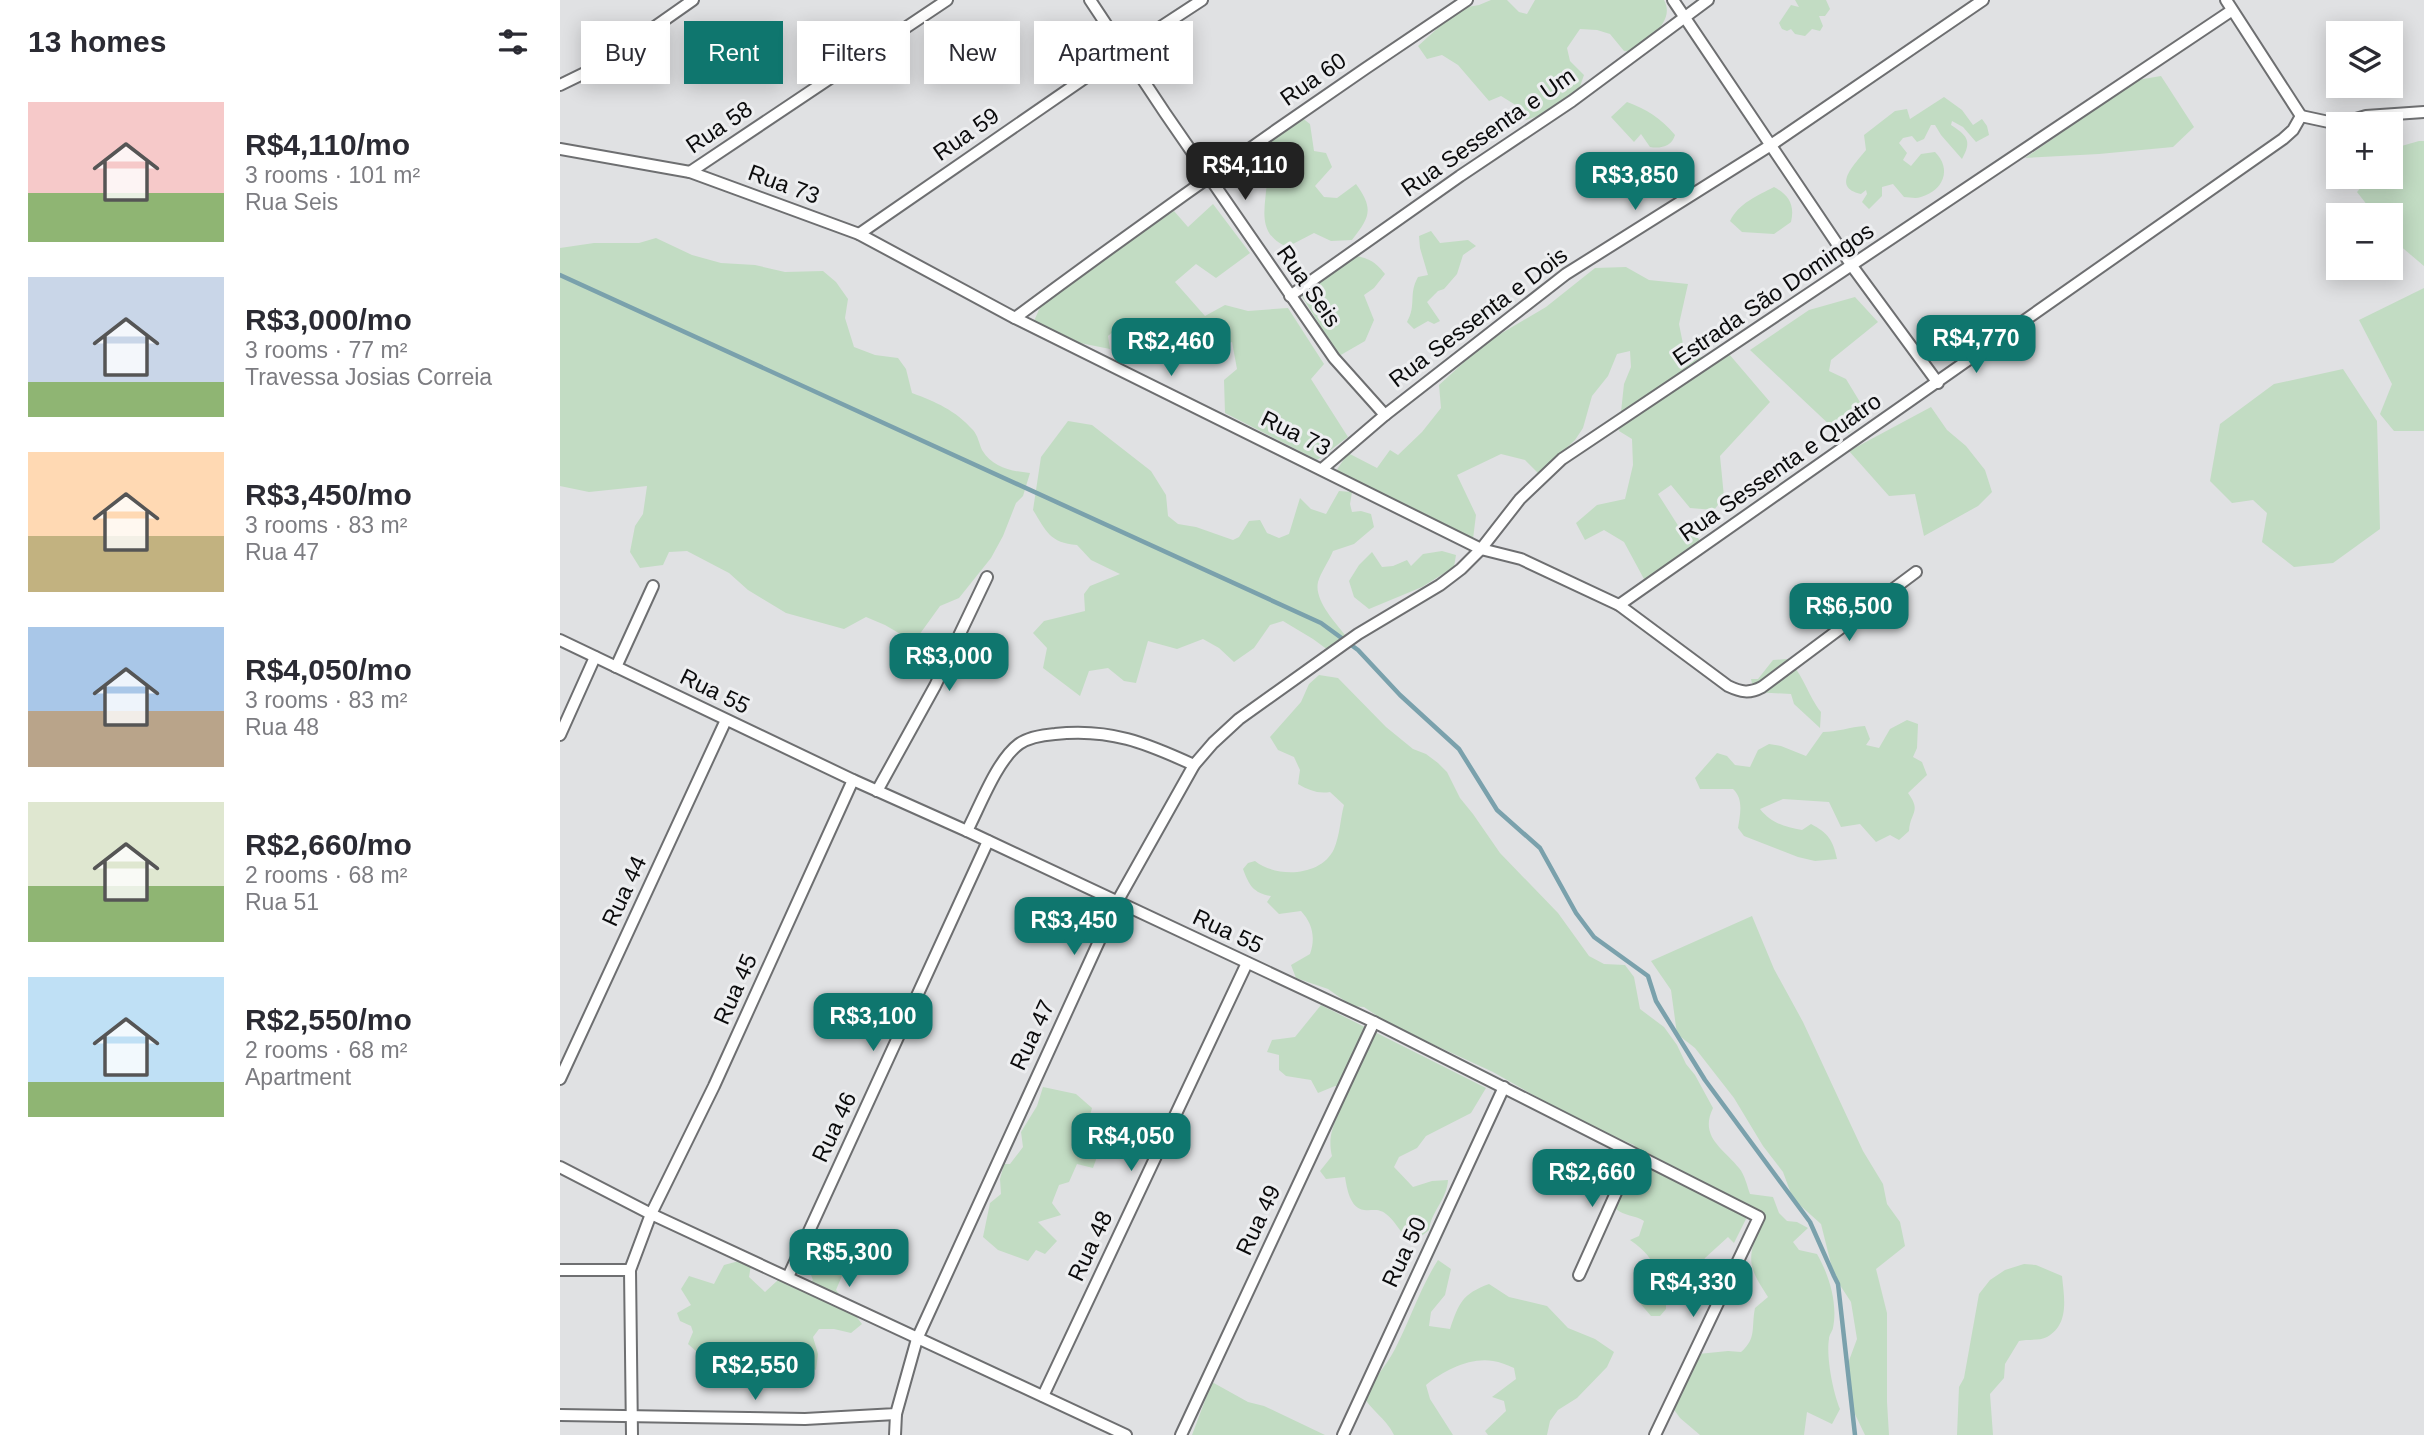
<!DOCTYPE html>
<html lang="en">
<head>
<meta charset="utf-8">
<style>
	body { margin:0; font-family:Arial,sans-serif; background:#f7f7f7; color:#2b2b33; height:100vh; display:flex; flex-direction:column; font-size:26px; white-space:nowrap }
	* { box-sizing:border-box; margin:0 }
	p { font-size:23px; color:#7c7c81 }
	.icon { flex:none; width:38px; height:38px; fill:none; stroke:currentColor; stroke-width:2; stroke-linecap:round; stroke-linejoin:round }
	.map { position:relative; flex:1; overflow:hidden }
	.sheet { display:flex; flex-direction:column; background:#fff; width:560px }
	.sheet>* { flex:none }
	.banner { position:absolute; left:21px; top:21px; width:665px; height:63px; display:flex; gap:14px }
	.controls { position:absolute; left:1766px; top:21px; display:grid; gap:14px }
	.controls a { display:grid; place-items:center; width:77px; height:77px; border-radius:0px; background:#fff; box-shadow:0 4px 18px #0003; font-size:35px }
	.price { position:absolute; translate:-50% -60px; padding:0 16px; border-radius:14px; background:#0f766e; color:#fff; font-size:23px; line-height:46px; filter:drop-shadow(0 2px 4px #0008) }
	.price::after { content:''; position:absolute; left:50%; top:42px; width:21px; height:16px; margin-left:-10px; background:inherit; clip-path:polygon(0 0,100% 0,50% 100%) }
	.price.on { background:#222; color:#fff }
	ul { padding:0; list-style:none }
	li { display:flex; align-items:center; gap:21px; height:175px; padding:0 28px }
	li span { display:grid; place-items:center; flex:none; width:196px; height:140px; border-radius:0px; color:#555 }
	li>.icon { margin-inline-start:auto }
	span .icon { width:84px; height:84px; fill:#fffc; stroke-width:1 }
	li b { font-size:30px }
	h2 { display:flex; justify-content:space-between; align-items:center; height:84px; padding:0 28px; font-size:30px }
	.chip { padding:0 24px; border-radius:0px; background:#fff; box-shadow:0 4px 18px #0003; font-size:24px; line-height:63px }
	.chip.on { background:#0f766e; color:#fff }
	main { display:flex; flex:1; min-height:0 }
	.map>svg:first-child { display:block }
	.green { fill:#c2dcc3 }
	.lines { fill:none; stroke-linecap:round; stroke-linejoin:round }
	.stream { stroke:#7aa1ac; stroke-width:4.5 }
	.street-casing { stroke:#6e6f71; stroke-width:14 }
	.street { stroke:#fff; stroke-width:10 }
	.labels { text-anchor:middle; stroke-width:6; stroke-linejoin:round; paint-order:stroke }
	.street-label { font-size:23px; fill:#0b0b0c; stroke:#edeef0 }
</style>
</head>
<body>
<main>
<section class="sheet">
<h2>13 homes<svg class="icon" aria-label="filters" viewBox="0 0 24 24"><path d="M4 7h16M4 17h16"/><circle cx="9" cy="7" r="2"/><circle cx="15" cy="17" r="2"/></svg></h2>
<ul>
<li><span style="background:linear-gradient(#f6c9c9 65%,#8fb573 0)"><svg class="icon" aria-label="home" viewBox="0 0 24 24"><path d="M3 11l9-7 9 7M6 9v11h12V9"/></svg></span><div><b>R$4,110/mo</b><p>3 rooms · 101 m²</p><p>Rua Seis</p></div></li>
<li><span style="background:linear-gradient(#c9d6e8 75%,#8fb573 0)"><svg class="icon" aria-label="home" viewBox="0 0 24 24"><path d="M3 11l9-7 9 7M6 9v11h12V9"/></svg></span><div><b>R$3,000/mo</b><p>3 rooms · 77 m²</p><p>Travessa Josias Correia</p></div></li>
<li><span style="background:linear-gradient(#ffd9b3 60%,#c2b280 0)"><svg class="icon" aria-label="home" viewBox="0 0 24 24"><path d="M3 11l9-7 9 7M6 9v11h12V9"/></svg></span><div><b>R$3,450/mo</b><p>3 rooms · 83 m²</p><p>Rua 47</p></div></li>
<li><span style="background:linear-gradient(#a9c7e8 60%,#b9a48a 0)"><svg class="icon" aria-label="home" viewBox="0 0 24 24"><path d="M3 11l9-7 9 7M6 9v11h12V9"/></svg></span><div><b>R$4,050/mo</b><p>3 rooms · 83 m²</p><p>Rua 48</p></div></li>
<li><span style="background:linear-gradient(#dfe7d0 60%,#8fb573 0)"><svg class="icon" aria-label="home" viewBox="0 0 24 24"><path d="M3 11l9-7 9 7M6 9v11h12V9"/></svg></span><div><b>R$2,660/mo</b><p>2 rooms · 68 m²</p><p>Rua 51</p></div></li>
<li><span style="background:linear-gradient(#bfe0f5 75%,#8fb573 0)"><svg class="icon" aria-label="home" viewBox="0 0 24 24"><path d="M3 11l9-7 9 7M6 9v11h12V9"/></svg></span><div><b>R$2,550/mo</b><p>2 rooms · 68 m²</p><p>Apartment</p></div></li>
</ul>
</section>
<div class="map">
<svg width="1864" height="1435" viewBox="0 0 1864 1435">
	<rect width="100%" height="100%" fill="#e0e1e3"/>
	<g class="green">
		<path d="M931 0H947L959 12 967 14 975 0H1104C1116 22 1087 40 1072 52L1064 51 1050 34 1037 30 1020 29 1007 48 1010 61 1024 75 1018 92 978 116 966 120 954 104 941 96 929 101 898 65 882 55 867 59 858 46 879 27 885 11 919 5Z"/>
		<path d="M1235 0H1266L1270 9 1265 16H1259L1263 26 1260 31 1252 29 1245 36 1235 34 1231 29 1227 31 1222 29 1219 23 1231 5 1239 7Z"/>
		<path d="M1601 76 1634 127 1613 147 1539 154 1465 158 1577 80Z"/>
		<path d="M1384 97 1402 110 1413 125 1422 119 1427 126 1429 135 1416 142 1403 127 1392 121 1391 125C1406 135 1413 140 1402 159L1381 135 1375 125H1371L1364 139 1357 142 1352 136 1343 138 1339 143 1347 153 1343 160 1351 166 1361 154 1375 152C1392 169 1384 190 1361 197 1355 199 1350 197 1344 197L1333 184 1322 187V196L1309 209 1302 202 1307 194 1306 190 1301 194C1270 187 1296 163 1306 150L1304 135 1335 111 1347 109 1350 119Z"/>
		<path d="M1067 102C1086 109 1101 118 1115 135 1112 146 1101 149 1090 147L1081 134 1074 142 1051 117Z"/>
		<path d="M741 117 750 124 754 151 766 153 772 167 755 186 764 197 777 198 796 184C814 209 810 217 792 240L771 241 754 233 727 247C695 233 706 207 707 179L697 169 694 158 708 146 715 126Z"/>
		<path d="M1859 141H1864V266L1838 244 1831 234 1830 215H1815L1797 192 1810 177H1830L1831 149Z"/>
		<path d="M1214 187C1229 195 1235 205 1231 222L1214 234 1182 232 1170 221C1179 203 1197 196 1214 187Z"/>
		<path d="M653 204 690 253 656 278 636 264 615 282 645 316 665 305 688 311 728 308 764 364 751 379 788 437 757 460 665 413 664 380 677 369 672 342 661 346 650 363 621 335 590 328 568 319 548 336 550 349 520 343 474 321 481 305 519 276 614 211 628 227Z"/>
		<path d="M871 231 880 243 908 240 916 246 903 255 897 274 884 289 878 291 867 302 880 321 874 324 868 321 854 329 847 322C857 304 848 295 858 277L868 275 860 248 859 236Z"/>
		<path d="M96 238 132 255 161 263 195 265 225 272 263 271 276 282 288 299 285 318 294 347 315 355 338 358 346 369 352 393C376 402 395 410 413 430 418 436 419 443 422 450 433 468 451 471 470 473L463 496 456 503 443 536 431 558 399 598 380 606 354 642 325 625 306 617 284 629 226 613 188 590 169 573 127 551 109 552 103 565 80 568 70 552 75 526 83 514 87 486 29 492 0 486V248L34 243H79Z"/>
		<path d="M792 255C808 258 815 261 825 274L814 288 804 295 814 320 805 341 779 356 741 295 764 274Z"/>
		<path d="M1066 267 1089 280 1128 284 1119 324 1124 349 1141 357 1169 354 1210 402 1160 456 1164 497 1154 510 1130 508 1111 485 1098 494 1119 527 1129 524 1140 541 1101 572 1084 579 1064 542 1044 530 1025 540 1016 523 1037 505 1065 499 1073 465 1072 439 1059 431 1064 384 1071 367 1070 351 1057 354 1048 376 1032 396 1023 428 1015 440 979 474 965 460 941 454 897 475 916 515 913 539 776 471 788 453 817 468 830 450 838 455 862 432 881 408 879 385 925 343 986 307 1035 268Z"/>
		<path d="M1864 288V431H1834L1820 414 1832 384 1799 320Z"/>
		<path d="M1295 297 1318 322 1271 360 1269 371 1286 379 1303 407 1302 418 1289 433 1274 429 1190 350 1249 310Z"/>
		<path d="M1783 369 1817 421 1820 529 1773 563 1734 567 1702 542 1707 513 1693 500 1672 503 1650 481 1660 424 1714 384Z"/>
		<path d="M1371 407 1387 430 1406 446 1425 470 1432 492 1418 506 1364 536 1355 494 1329 496 1289 451Z"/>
		<path d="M508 421 532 425 591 471 606 495 608 516 618 524 636 527 673 540 679 537 689 521 700 520 707 533 719 538 729 534 740 498 751 509 766 514 779 491 792 492 790 504 792 512 801 511 811 514 814 527 794 544 773 551C769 561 761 572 758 582 754 600 774 621 785 635L768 650 753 639 723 621 710 625 694 648 674 662 659 648 643 639 617 649 588 641 576 683 564 681 548 668 529 671 520 696 483 668 487 648 473 633 484 621 525 611 524 594 530 586 560 574 531 560 517 545C490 543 486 531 473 510L481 457Z"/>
		<path d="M882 551 896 555 894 567 862 587 809 609 794 597 789 581 799 565 812 552 822 567 833 566 847 560 851 566 863 554Z"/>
		<path d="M1227 659C1243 673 1248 696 1261 712L1260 728 1234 704 1231 694 1194 692 1191 679H1198L1213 660Z"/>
		<path d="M759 675 778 678 826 727 853 749 866 754 878 763 887 772 900 798 913 814 940 853 998 913 1029 956 1044 964 1065 965 1074 977 1080 1009 1104 1027 1117 1045 1126 1064 1135 1075 1153 1108C1139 1137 1163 1148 1179 1168 1185 1175 1187 1186 1190 1194L1213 1197 1219 1213 1227 1221 1237 1222 1248 1228 1233 1242 1239 1250 1257 1254C1269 1275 1278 1303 1273 1328 1272 1332 1269 1335 1269 1339 1266 1357 1273 1392 1280 1409L1272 1424 1247 1412 1244 1435H1140L1120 1418 1110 1404 1138 1354 1168 1351 1181 1352C1197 1338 1191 1327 1195 1308L1208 1297C1193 1273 1185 1264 1197 1234 1199 1229 1203 1225 1205 1219L1201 1210 1191 1209 1174 1243 1168 1237 1145 1258 1140 1269 1105 1289 1102 1298 1106 1302V1309L1100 1316H1091L1079 1302C1098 1272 1100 1261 1070 1240L1079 1236 1084 1221C1075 1215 1064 1216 1056 1209L1063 1187 1080 1159 1074 1145 1024 1124 933 1072 829 1024 804 1007 792 1006 768 989 736 978 731 965 750 954C756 937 752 923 741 911L719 914 707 902 711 896C693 893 689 885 683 869L688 863 695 861C716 878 761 877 774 849 780 835 780 820 784 805L770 792C758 794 748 790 738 784L740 770 734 757 718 750 710 737 741 702 749 684Z"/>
		<path d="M1347 720 1358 724 1357 748 1353 757 1362 762 1367 775 1348 793C1362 812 1350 812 1349 831L1339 840 1330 835 1316 842 1300 824 1281 827 1269 802 1223 799 1200 809C1211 823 1225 827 1242 830L1251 824C1268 833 1273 840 1277 859L1255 861 1238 857 1184 836 1178 828C1180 815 1184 799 1173 789H1140L1135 778 1157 753 1167 756 1175 765 1190 767 1198 750 1209 744 1221 746 1246 756 1263 732C1277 732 1290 727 1305 726L1310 739 1306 745 1319 748 1330 729Z"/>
		<path d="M1192 916 1214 969 1243 1022 1303 1151 1323 1184 1327 1204 1340 1222 1345 1246 1316 1269 1327 1313V1402L1329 1435H1305L1292 1408 1287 1366 1297 1339 1291 1302 1274 1276 1261 1224 1233 1199 1223 1172 1203 1146 1174 1098 1135 1048 1117 1034 1111 990 1091 961Z"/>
		<path d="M761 1005 926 1088 911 1113 866 1136 857 1148 839 1157 834 1167 853 1187 872 1181 888 1180C887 1199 871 1212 869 1230L854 1242C838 1233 838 1223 826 1214 818 1208 813 1211 804 1210 790 1208 787 1189 785 1177L766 1179 760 1171 772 1156C765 1128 783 1113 787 1089L775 1086 758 1093 751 1080 726 1076 719 1070V1055L707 1052 712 1040 735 1037Z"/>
		<path d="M483 1087 516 1094 532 1108C527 1127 522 1138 538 1154L533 1168 517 1164 509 1182 499 1185 492 1203 501 1215 478 1222 497 1241 485 1254 476 1250 468 1261 438 1250 423 1237 430 1203 441 1194 440 1179 444 1164H450L463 1147 461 1132 477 1106Z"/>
		<path d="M255 1244 289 1259 276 1290 302 1324 291 1333 274 1329H259L253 1337 258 1354 256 1370 228 1359 214 1384 204 1388 192 1378 161 1366 144 1372 145 1359 128 1344 133 1332 131 1326 120 1321 117 1313 131 1305 121 1289 129 1276 154 1284 164 1265 179 1261 191 1265 189 1277 205 1292 218 1280 244 1287 253 1280C247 1266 247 1258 255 1244Z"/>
		<path d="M878 1260 891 1269 885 1295 871 1312 869 1326 890 1329C899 1303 902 1294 929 1284L949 1297 987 1306 1008 1328 1035 1339 1054 1352 1047 1367 1017 1398 998 1410 990 1421 987 1435H928L925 1431 946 1411 944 1401 932 1397 956 1379 954 1368C947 1365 940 1362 933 1361 910 1357 883 1371 866 1385L870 1399 893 1435H834C826 1418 810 1410 802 1394 814 1380 826 1366 835 1349 850 1320 860 1288 878 1260Z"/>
		<path d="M1464 1264 1476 1265 1502 1276C1504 1297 1510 1324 1487 1337 1480 1341 1467 1339 1459 1341L1445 1364 1444 1378 1430 1394 1433 1435H1397L1399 1387 1404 1378 1419 1294 1430 1280 1445 1270Z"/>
		<path d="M652 1382 688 1402 704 1406 765 1435H632Z"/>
	</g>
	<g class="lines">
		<path class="stream" d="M0 275 761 623 798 650 840 695 899 749 937 810 980 848 1016 913 1034 937 1088 976 1096 1001 1145 1080 1250 1222 1274 1276 1278 1284 1295 1435"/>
		<defs>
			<g id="street">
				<path d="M530 0 605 113 774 358 825 415"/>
				<path d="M1113 0 1292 266 1378 383"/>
				<path d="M1666 0 1741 116"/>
				<path d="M0 85 39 66 133 0"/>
				<path d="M1741 116 1778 124"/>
				<path d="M1779 124 1806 116 1864 112"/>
				<path d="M0 149 130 172 299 234 455 318 921 549 961 559 1059 605 1168 686C1181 692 1189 694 1202 687L1356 572"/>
				<path d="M130 172 387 0"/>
				<path d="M299 234 564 51 642 0"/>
				<path d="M730 296 900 176 1012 101 1148 0"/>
				<path d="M455 318C603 208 754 102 907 0"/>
				<path d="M762 469 825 415 1006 274 1211 145 1423 0"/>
				<path d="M1059 605 1723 139 1733 130 1741 116"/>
				<path d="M0 640 293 780 407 831 814 1022 1199 1217 1095 1435"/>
				<path d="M56 667 93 586"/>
				<path d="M0 735 35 657"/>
				<path d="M317 791 375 686 427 577"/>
				<path d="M407 831C420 806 437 760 459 744 469 737 483 735 495 734 550 728 586 743 634 765"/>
				<path d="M0 1079 166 720"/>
				<path d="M0 1167 91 1214 566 1435"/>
				<path d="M0 1270H70"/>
				<path d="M1019 1275 1073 1155"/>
				<path d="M228 1277 428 841"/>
				<path d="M483 1396 687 963"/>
				<path d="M0 1415 245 1419 336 1414 357 1339 557 902 634 765 653 743 679 719 798 634 880 585 901 569 921 549 960 499 1002 459 1671 11"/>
				<path d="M72 1435 70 1270 91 1214 154 1086 293 780"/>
				<path d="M335 1435 336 1414"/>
				<path d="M621 1435 814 1022"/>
				<path d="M783 1435 944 1087"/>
			</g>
		</defs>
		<use href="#street" class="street-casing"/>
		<use href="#street" class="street"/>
	</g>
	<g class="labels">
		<g class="street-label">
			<text transform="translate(753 79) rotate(-35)" y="8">Rua 60</text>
			<text transform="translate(159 127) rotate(-34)" y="8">Rua 58</text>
			<text transform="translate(928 132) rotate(-35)" y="8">Rua Sessenta e Um</text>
			<text transform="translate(406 134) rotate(-35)" y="8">Rua 59</text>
			<text transform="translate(224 184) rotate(20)" y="8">Rua 73</text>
			<text transform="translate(749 286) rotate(55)" y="8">Rua Seis</text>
			<text transform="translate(1213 294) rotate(-34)" y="8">Estrada São Domingos</text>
			<text transform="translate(918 317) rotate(-37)" y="8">Rua Sessenta e Dois</text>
			<text transform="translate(736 433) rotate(26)" y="8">Rua 73</text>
			<text transform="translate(1220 467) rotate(-35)" y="8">Rua Sessenta e Quatro</text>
			<text transform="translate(155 691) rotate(26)" y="8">Rua 55</text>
			<text transform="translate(64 891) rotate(-65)" y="8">Rua 44</text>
			<text transform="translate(668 931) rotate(25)" y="8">Rua 55</text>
			<text transform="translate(175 989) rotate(-66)" y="8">Rua 45</text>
			<text transform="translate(472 1035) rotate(-65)" y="8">Rua 47</text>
			<text transform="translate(274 1127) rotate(-65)" y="8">Rua 46</text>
			<text transform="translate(698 1220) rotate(-65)" y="8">Rua 49</text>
			<text transform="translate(530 1246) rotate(-65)" y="8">Rua 48</text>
			<text transform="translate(844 1252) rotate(-65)" y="8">Rua 50</text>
		</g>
	</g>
</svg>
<div class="controls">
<a><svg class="icon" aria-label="layers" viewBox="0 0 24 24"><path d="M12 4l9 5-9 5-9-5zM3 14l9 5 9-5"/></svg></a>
<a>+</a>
<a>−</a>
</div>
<b class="price on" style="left:685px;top:202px">R$4,110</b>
<b class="price" style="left:1075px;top:212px">R$3,850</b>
<b class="price" style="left:1416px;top:375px">R$4,770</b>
<b class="price" style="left:611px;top:378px">R$2,460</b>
<b class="price" style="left:1289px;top:643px">R$6,500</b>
<b class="price" style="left:389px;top:693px">R$3,000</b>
<b class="price" style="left:514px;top:957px">R$3,450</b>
<b class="price" style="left:313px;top:1053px">R$3,100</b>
<b class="price" style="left:571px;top:1173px">R$4,050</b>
<b class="price" style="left:1032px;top:1209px">R$2,660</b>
<b class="price" style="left:289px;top:1289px">R$5,300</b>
<b class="price" style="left:1133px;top:1319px">R$4,330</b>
<b class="price" style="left:195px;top:1402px">R$2,550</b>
<div class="banner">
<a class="chip">Buy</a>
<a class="chip on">Rent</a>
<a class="chip">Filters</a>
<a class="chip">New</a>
<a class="chip">Apartment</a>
</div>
</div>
</main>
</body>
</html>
